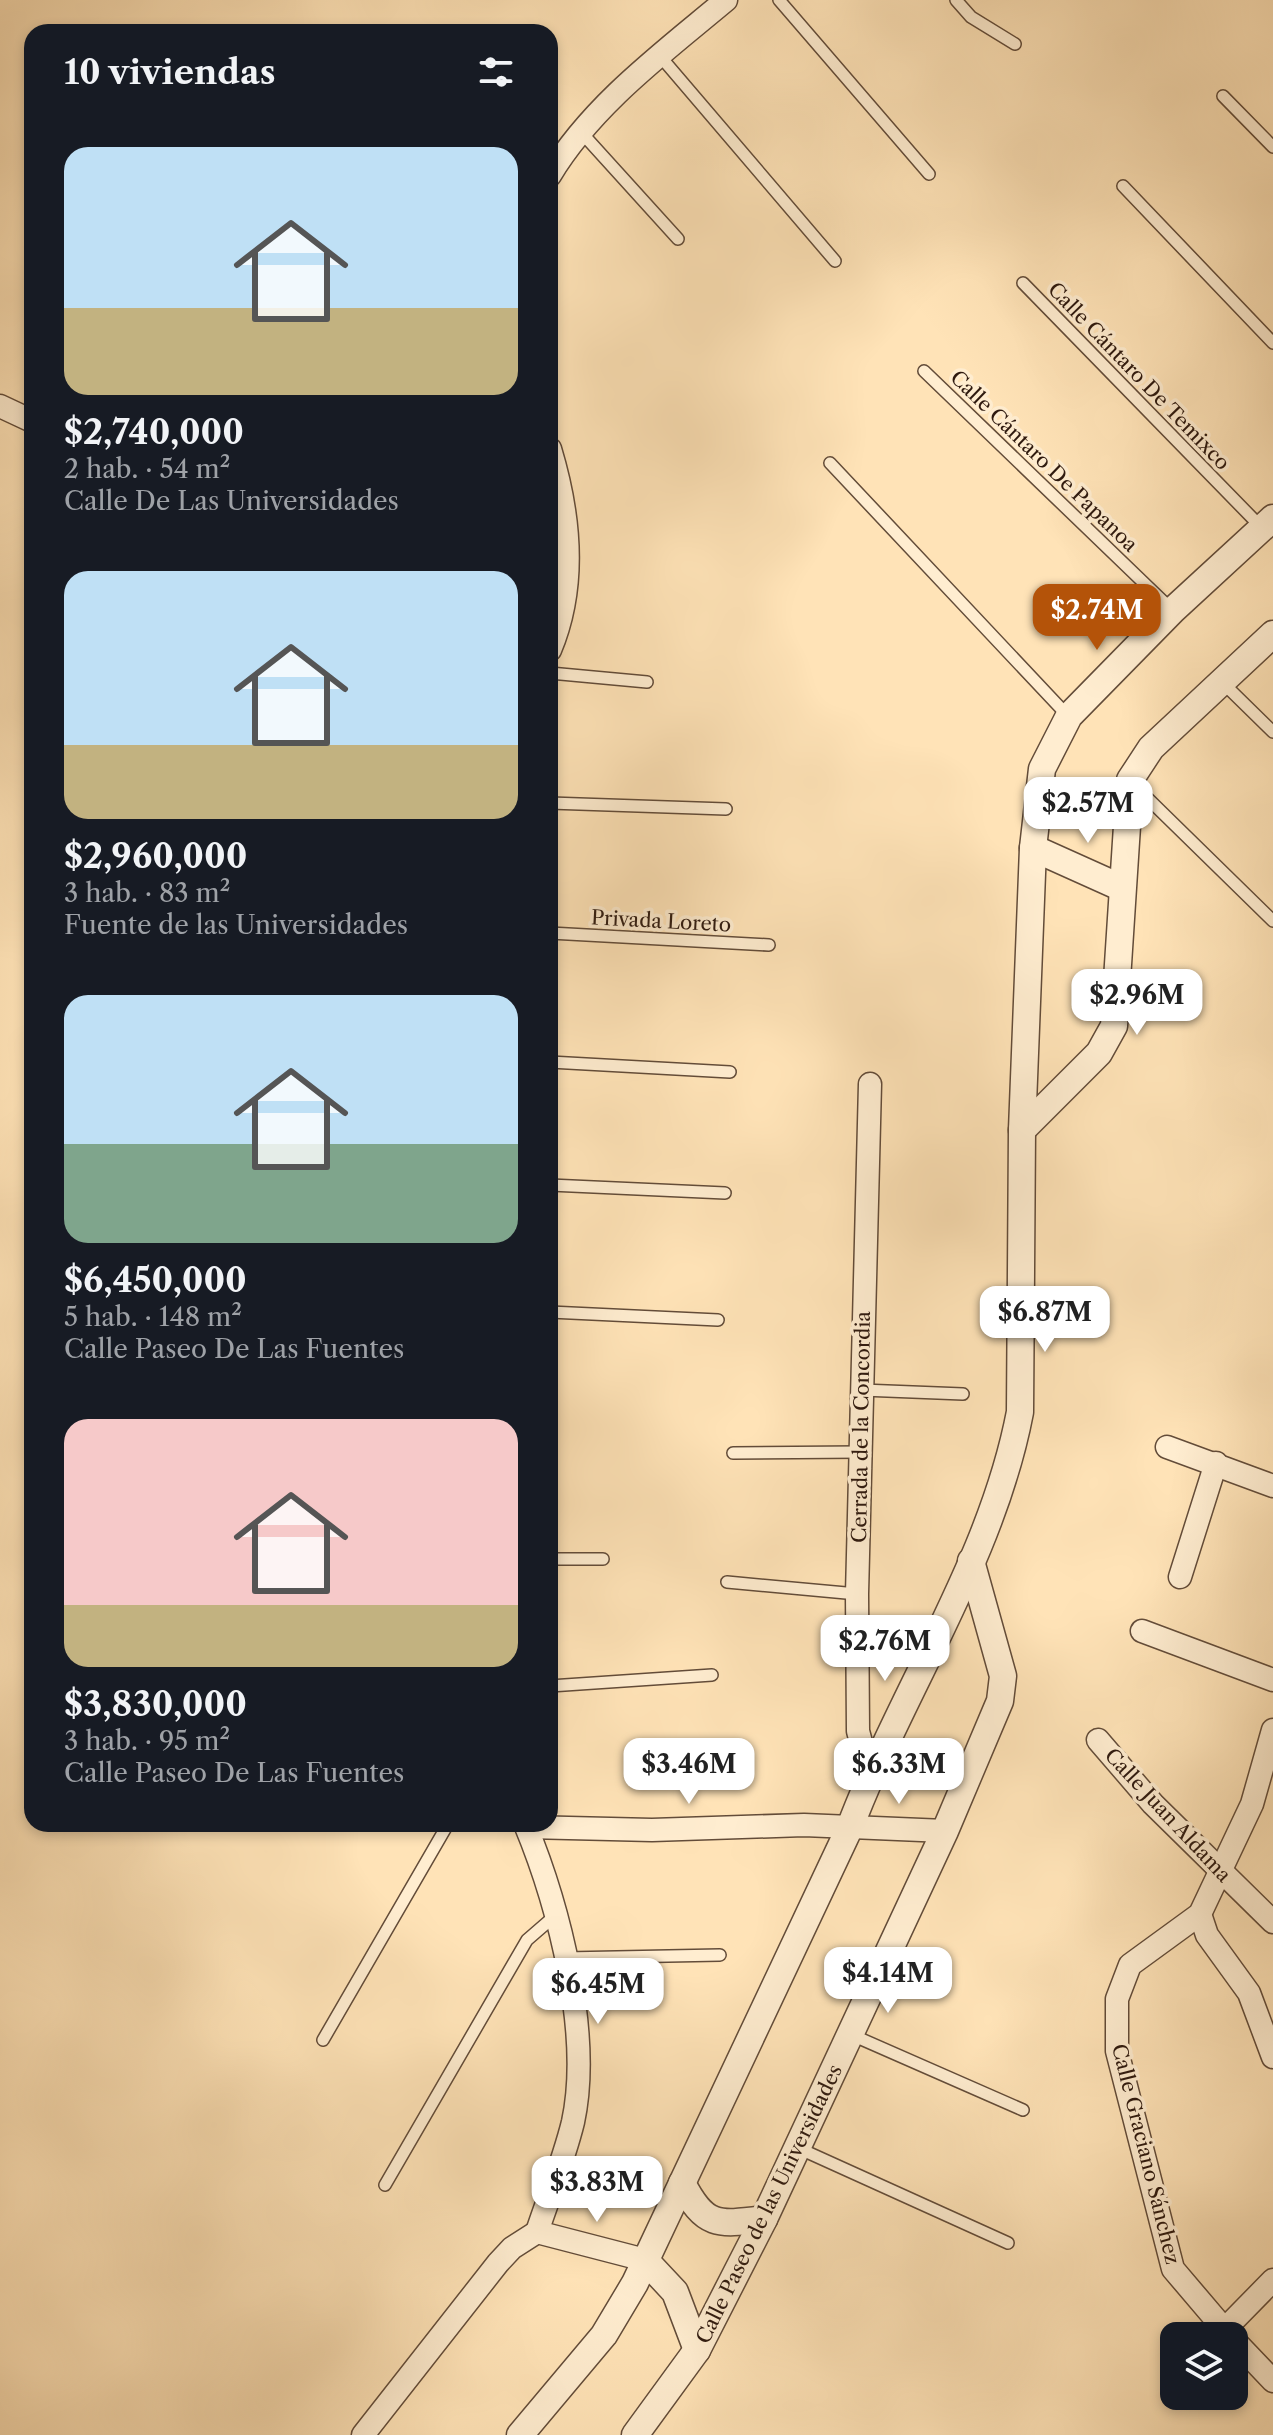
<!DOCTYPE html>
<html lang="es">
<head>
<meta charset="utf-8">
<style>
	body { margin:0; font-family:"Libre Caslon Text",serif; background:#242831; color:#f1f3f6; height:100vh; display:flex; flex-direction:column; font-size:30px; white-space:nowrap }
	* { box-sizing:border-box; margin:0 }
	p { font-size:26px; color:#9ea1a6 }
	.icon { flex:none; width:44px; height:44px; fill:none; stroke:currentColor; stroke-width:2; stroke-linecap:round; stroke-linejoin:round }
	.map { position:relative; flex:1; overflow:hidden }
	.drawer { position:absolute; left:24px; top:24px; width:534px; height:1808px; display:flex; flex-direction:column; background:#171b24; border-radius:24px; box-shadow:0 4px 12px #0003 }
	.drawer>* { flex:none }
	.tools { position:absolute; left:1160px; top:2322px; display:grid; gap:16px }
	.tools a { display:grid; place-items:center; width:88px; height:88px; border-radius:16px; background:#171b24; box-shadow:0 4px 12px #0003; font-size:40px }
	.price { position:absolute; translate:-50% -68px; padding:0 18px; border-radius:16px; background:#fff; color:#222; font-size:26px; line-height:52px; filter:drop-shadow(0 2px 4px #0008) }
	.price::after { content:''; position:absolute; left:50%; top:48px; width:24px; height:18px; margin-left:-12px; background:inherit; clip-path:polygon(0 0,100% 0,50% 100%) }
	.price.current { background:#b45309; color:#fff }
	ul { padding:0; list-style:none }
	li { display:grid; align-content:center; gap:16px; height:424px; padding:0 40px }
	li span { display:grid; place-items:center; height:248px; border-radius:24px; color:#555 }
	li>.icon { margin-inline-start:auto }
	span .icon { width:144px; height:144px; fill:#fffc; stroke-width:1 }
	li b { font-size:34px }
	h2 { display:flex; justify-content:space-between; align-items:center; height:96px; padding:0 40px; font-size:34px }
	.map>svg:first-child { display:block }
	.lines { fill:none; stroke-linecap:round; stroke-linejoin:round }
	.service-casing { stroke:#634c39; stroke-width:14 }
	.minor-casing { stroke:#634c39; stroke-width:25 }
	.tertiary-casing { stroke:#634c39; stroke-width:29 }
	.service { stroke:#ffedd0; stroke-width:11 }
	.minor { stroke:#ffedd0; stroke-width:22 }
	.tertiary { stroke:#ffedd0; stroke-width:26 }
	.labels { text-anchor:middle; stroke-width:7; stroke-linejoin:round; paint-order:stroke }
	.street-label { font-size:20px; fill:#2f1a0f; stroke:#ffedd0 }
</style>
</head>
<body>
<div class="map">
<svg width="1273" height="2435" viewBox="0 0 1273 2435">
	<rect width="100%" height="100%" fill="#ffe3b7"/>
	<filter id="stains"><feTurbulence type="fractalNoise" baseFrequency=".0025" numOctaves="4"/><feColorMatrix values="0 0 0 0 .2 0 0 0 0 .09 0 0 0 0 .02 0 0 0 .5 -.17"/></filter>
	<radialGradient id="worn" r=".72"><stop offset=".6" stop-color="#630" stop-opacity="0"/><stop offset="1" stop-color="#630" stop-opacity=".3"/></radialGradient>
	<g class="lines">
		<defs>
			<g id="service">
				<path d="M779 0 929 174"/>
				<path d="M956 0 971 17 1015 44"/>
				<path d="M660 56 835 261"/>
				<path d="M1223 96 1273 147"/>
				<path d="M581 132 678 239"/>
				<path d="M1123 186 1273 343"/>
				<path d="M1023 283 1262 528"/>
				<path d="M924 371 1172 610"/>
				<path d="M830 463 1068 716"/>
				<path d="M550 673 647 682"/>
				<path d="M1223 683 1273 732"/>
				<path d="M1133 784 1273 921"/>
				<path d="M550 803 726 809"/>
				<path d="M550 933 769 945"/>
				<path d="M550 1062 730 1072"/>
				<path d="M550 1185 725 1193"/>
				<path d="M550 1312 718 1320"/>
				<path d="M862 1390 963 1394"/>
				<path d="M733 1453 861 1452"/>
				<path d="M550 1559H603"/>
				<path d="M727 1582 857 1594"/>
				<path d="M550 1686 712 1675"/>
				<path d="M565 1958 720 1955"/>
				<path d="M852 2035 1023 2110"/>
				<path d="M323 2040 448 1824"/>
				<path d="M798 2148 1008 2243"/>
				<path d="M385 2185 527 1940 557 1914"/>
			</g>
			<g id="minor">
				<path d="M550 175C592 105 664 52 726 0"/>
				<path d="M0 406 32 421"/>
				<path d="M550 449C570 515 577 586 550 650"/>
				<path d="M870 1084 857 1594 858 1731 863 1750 874 1765"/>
				<path d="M1167 1447 1273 1486"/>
				<path d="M1180 1577 1216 1463"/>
				<path d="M1142 1631 1273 1680"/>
				<path d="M1098 1740 1153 1804 1273 1922"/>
				<path d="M525 1824C559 1906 592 2034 573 2122 564 2159 549 2196 537 2232"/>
				<path d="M527 1827 652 1830 804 1825 945 1831"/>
				<path d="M1200 1914 1207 1935 1249 1993 1273 2057"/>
				<path d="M1224 2330 1273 2280"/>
				<path d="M1230 2336 1173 2269 1117 2051V1999L1130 1965 1200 1914 1252 1804 1273 1730"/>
				<path d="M1234 2340 1273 2381"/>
				<path d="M363 2435 498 2263 512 2248 537 2232 645 2260"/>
			</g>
			<g id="tertiary">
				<path d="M1033 848 1122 888"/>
				<path d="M1022 1130 1099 1053 1114 1026 1130 780 1151 748 1273 634"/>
				<path d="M682 2183C705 2227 717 2225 764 2219"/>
				<path d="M645 2260 675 2292 697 2350"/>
				<path d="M520 2435 604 2335 635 2283 850 1827C903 1688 992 1559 1020 1412L1022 1130 1033 848 1042 769 1069 716 1173 610 1273 518"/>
				<path d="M635 2435 697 2350 764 2219 945 1831 1000 1701 1003 1676 971 1561"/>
			</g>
		</defs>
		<use href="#service" class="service-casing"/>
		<use href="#minor" class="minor-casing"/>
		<use href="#tertiary" class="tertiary-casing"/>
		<use href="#service" class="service"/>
		<use href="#minor" class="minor"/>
		<use href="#tertiary" class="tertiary"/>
	</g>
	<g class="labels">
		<g class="street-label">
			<text transform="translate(1139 376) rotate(46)" y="7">Calle Cántaro De Temixco</text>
			<text transform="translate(1044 461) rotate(44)" y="7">Calle Cántaro De Papanoa</text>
			<text transform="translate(661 921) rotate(3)" y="7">Privada Loreto</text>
			<text transform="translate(861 1427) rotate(-89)" y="7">Cerrada de la Concordia</text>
			<text transform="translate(1168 1815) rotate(47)" y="7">Calle Juan Aldama</text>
			<text transform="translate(1146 2154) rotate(76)" y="7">Calle Graciano Sánchez</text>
			<text transform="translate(769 2204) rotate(-64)" y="7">Calle Paseo de las Universidades</text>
		</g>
	</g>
	<rect width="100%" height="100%" filter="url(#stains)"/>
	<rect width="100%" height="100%" fill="url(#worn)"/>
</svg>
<div class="tools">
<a><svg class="icon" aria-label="layers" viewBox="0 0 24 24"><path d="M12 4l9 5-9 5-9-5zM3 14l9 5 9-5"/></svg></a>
</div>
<b class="price current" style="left:1097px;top:652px">$2.74M</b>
<b class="price" style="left:1088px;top:845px">$2.57M</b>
<b class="price" style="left:1137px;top:1037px">$2.96M</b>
<b class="price" style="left:1045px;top:1354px">$6.87M</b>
<b class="price" style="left:885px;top:1683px">$2.76M</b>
<b class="price" style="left:689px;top:1806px">$3.46M</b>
<b class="price" style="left:899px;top:1806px">$6.33M</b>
<b class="price" style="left:888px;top:2015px">$4.14M</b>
<b class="price" style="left:598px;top:2026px">$6.45M</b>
<b class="price" style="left:597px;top:2224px">$3.83M</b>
<section class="drawer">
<h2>10 viviendas<svg class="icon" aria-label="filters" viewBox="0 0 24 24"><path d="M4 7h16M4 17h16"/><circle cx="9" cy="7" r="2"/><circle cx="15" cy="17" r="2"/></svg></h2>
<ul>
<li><span style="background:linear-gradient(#bfe0f5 65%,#c2b280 0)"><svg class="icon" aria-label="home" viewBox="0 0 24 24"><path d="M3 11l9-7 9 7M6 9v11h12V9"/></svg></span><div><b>$2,740,000</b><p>2 hab. · 54 m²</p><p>Calle De Las Universidades</p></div></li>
<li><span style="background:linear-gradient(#bfe0f5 70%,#c2b280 0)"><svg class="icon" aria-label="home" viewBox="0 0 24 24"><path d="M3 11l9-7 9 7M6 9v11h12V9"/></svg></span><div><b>$2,960,000</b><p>3 hab. · 83 m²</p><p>Fuente de las Universidades</p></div></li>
<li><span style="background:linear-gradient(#bfe0f5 60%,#7fa58c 0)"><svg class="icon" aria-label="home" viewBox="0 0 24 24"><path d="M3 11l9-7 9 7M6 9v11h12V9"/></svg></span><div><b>$6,450,000</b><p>5 hab. · 148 m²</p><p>Calle Paseo De Las Fuentes</p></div></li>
<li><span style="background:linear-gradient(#f6c9c9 75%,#c2b280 0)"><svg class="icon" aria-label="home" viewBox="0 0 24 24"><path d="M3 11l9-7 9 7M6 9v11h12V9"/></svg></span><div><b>$3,830,000</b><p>3 hab. · 95 m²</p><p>Calle Paseo De Las Fuentes</p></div></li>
</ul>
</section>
</div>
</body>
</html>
